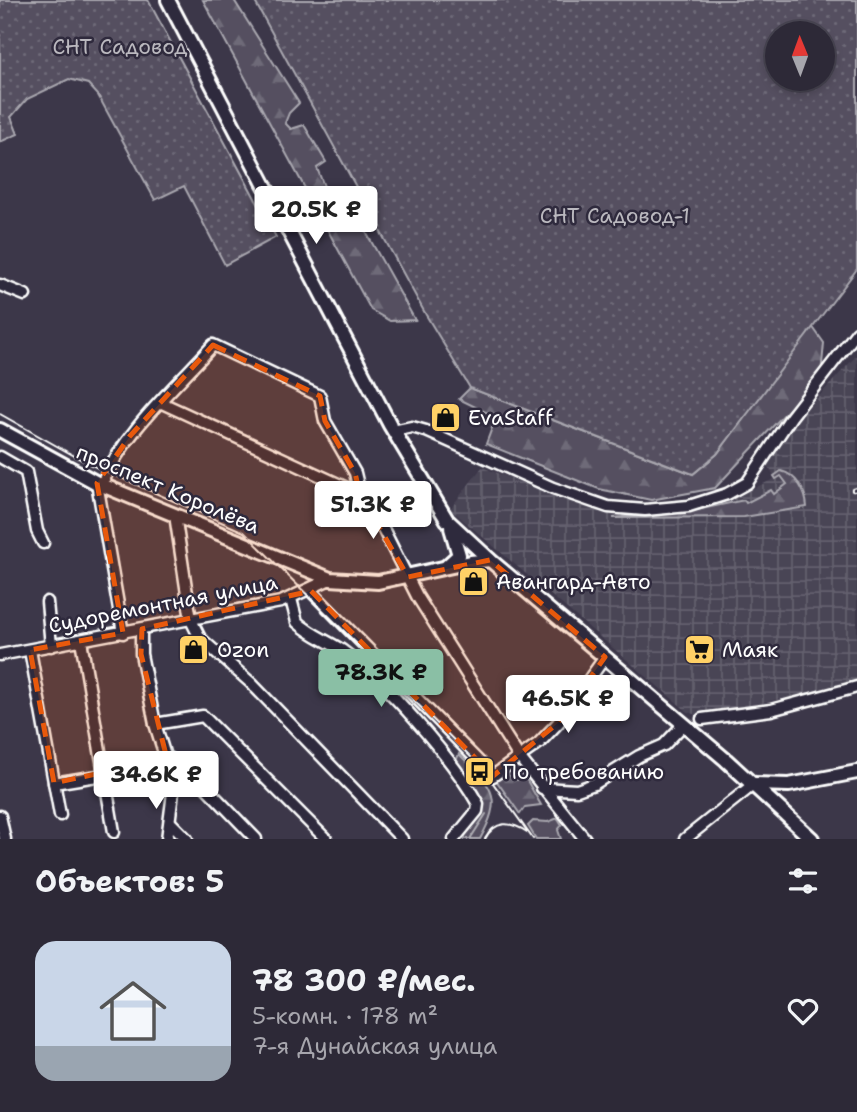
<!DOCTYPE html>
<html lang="ru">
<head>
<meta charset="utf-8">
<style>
	body { margin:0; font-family:"Shantell Sans",sans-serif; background:#393542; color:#f1f3f6; height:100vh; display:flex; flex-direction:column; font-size:26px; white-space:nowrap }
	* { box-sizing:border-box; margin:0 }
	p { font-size:23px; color:#a7a6ad }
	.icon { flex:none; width:38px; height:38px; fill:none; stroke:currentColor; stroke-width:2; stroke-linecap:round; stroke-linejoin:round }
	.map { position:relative; height:839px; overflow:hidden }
	.side { display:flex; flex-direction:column; background:#2d2937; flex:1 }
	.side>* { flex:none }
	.needle { width:46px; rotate:359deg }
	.controls { position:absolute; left:765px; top:21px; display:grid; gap:14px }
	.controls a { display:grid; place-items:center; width:70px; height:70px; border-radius:50%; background:#2d2937; box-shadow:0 4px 10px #0003,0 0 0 2px #484552; font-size:35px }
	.price { position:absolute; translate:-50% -60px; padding:0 16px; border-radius:7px; background:#fff; color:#222; font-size:23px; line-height:46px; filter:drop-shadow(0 2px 4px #0008) }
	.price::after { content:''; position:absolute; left:50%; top:42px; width:21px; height:16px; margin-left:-10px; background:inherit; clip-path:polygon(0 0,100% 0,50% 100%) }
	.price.on { background:#8abfa5; color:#111 }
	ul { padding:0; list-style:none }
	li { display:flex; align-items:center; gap:21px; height:175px; padding:0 35px }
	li+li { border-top:2px solid #484552 }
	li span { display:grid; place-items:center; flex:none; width:196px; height:140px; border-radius:21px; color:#555 }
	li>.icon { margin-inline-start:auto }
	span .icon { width:84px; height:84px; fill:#fffc; stroke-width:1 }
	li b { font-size:30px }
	h2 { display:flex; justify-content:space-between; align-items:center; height:84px; padding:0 35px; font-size:30px }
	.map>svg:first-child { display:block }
	.industrial { fill:url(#industrial-grid) }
	.forest { fill:url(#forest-firs); stroke:#aaa8b0; stroke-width:2 }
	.park { fill:url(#park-dots); stroke:#aaa8b0; stroke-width:2; fill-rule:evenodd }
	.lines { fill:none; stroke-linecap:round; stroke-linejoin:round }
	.stream { stroke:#afadb4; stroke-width:2 }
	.minor-casing { stroke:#fff; stroke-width:15 }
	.major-casing { stroke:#fff; stroke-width:18 }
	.minor { stroke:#2f2a3d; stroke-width:10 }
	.major { stroke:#2f2a3d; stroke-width:12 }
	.tram { stroke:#fff; stroke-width:2 }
	.rail-casing { stroke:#fff; stroke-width:4.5 }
	.rail { stroke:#2f2a3d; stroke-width:2; stroke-dasharray:5; stroke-linecap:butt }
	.marked { fill:#e8590c; fill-opacity:0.2; stroke:#e8590c; stroke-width:5; stroke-dasharray:14 9; stroke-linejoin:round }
	.labels { text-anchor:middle; stroke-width:5; stroke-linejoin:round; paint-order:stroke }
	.park-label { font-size:21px; fill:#bbb9bf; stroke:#2f2a3d }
	.poi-label { font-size:21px; fill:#fff; stroke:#2f2a3d; text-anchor:start }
	.street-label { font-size:21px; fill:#fff; stroke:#2f2a3d }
</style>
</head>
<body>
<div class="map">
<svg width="857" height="839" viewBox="0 0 857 839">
	<defs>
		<pattern id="industrial-grid" width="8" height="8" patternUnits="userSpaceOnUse" patternTransform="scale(1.75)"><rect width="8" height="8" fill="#494455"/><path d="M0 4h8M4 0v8" fill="none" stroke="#64606e"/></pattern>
		<pattern id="forest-firs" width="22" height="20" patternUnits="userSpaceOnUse" patternTransform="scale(1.75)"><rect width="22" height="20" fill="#555060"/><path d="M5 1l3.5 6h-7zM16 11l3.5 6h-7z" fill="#6e6a78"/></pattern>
		<pattern id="park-dots" width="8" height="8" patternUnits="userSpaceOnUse" patternTransform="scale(1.75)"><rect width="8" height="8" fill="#555060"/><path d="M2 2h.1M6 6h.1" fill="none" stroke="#6e6a78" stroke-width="1.8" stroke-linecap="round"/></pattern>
	</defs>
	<rect width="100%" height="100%" fill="#3c3749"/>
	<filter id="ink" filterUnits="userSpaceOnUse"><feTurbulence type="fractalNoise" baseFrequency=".0143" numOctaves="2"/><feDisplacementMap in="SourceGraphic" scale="14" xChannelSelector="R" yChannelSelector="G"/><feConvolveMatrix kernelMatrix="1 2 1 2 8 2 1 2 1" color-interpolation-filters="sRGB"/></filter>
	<g filter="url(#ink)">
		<path class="industrial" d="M857 355V683L699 716 688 712 450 509 482 467 587 507 619 513 715 503 746 492 776 478 765 463 785 433Z"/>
		<g class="forest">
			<path d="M203 0H234L299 103 289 113 285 123 291 129 304 125 326 162 317 168 328 197 356 198 366 215 362 225 415 320 390 321 371 310Z"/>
			<path d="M812 326 824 343 821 375 715 488 651 500 599 489 486 444 496 417 459 399 470 388 693 474 717 454Z"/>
			<path d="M781 471C797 475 806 492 807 507L744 517 613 518 687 512 744 500 746 503 771 490 774 494 787 484 781 476 776 479 774 476Z"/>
			<path d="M459 754C491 787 505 794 480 839H456L477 813 454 765Z"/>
			<path d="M503 772 517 780 522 774 525 777 541 805 525 807 520 814 496 780Z"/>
			<path d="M558 818 562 825 558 830 561 839H536L528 826 533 821 548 822Z"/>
		</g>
		<g class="park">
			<path d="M0 0H148L276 237 225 265 184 186 155 200 98 95 88 84 69 79 27 99 11 117 18 134 0 142Z"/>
			<path d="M254 0H857V269L717 454 693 474 470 388 426 315ZM822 33V79H777V33Z"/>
		</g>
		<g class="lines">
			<path class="stream" d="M470 839 486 814"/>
			<defs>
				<g id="minor">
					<path d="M0 285 25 295"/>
					<path d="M162 403 360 494"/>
					<path d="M393 431 412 427 426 431 553 488 608 507 645 510 689 506 727 494 747 483 791 417 857 332"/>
					<path d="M0 457 26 472 37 531 43 543"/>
					<path d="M97 483 123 633"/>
					<path d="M102 484C125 430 174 389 213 345L320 396 325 421 355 473 360 494 372 507 417 596 519 757 585 839"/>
					<path d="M175 515 191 620 200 638 251 683 402 839"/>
					<path d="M310 590 493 776 539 743 558 723 605 657"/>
					<path d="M291 599 297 622C311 635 328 641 343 651 386 682 452 758 478 804L477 811 454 839"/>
					<path d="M47 602 51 646"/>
					<path d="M141 629V654L155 724 174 785 167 839"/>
					<path d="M81 640 114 832"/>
					<path d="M30 650 60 815"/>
					<path d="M0 655 281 602 330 579"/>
					<path d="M702 719 771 710 857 687"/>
					<path d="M155 724 203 716 326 839"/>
					<path d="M54 783 103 775 170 759 198 779 256 839"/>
					<path d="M542 788 577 790 594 784 639 756 664 745 684 724"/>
					<path d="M0 816 5 839"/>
					<path d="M170 822 187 839"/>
					<path d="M685 839 754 784"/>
				</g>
				<g id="major">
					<path d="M168 0 390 425 447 520 490 560 726 760 812 839"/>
					<path d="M0 430 97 483 330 579 378 582 471 562 490 560"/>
					<path d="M447 566 459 555 451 528"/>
					<path d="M754 784 789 785 857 772"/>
				</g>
			</defs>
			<use href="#minor" class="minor-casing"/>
			<use href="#major" class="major-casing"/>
			<use href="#minor" class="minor"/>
			<use href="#major" class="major"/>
			<g class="tram">
				<path d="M0 414 87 463 244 532 483 769 533 839"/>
				<path d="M485 839C495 820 511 821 527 832"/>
			</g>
			<defs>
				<path id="rail" d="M853 490 857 489"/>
			</defs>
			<use href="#rail" class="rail-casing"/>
			<use href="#rail" class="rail"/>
		</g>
	</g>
	<path class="marked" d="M213 345 320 396 325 421 355 473 360 494 408 577 490 560 605 657 558 723 493 776 311 591 142 629 141 654 167 759 54 783 30 650 123 633 97 483 130 436Z"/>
	<defs>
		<symbol id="shop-square" viewBox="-11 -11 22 22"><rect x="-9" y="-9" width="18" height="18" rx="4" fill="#ffd166" stroke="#2f2a3d"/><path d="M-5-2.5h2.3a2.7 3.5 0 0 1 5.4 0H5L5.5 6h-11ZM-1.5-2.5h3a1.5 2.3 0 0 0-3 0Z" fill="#111"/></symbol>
		<symbol id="supermarket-square" viewBox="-11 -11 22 22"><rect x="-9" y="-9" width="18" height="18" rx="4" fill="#ffd166" stroke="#2f2a3d"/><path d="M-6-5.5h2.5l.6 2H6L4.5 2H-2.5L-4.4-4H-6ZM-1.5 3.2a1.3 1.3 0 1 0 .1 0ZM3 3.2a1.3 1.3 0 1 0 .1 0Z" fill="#111"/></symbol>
		<symbol id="bus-square" viewBox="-11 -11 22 22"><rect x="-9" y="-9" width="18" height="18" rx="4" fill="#ffd166" stroke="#2f2a3d"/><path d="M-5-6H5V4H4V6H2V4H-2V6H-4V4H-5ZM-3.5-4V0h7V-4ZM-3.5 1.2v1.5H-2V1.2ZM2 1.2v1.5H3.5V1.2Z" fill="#111"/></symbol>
	</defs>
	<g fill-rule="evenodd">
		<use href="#shop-square" x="428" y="400" width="35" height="35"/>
		<use href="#shop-square" x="456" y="564" width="35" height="35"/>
		<use href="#shop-square" x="176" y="632" width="35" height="35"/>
		<use href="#supermarket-square" x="682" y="632" width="35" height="35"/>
		<use href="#bus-square" x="462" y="754" width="35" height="35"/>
	</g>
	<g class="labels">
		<g class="park-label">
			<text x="120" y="54">СНТ Садовод</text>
			<text x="615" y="223">СНТ Садовод-1</text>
		</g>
		<g class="poi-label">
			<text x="468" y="425">EvaStaff</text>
			<text x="496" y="589">Авангард-Авто</text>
			<text x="217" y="657">Ozon</text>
			<text x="722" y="657">Маяк</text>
			<text x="503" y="779">По требованию</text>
		</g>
		<g class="street-label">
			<text transform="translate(168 489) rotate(23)" y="7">проспект Королёва</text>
			<text transform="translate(163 604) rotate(-11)" y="7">Судоремонтная улица</text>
		</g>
	</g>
</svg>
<div class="controls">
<a><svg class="needle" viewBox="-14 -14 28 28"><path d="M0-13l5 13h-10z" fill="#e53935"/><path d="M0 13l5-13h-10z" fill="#a7a6ad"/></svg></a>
</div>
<b class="price" style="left:316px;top:246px">20.5K ₽</b>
<b class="price" style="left:373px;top:541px">51.3K ₽</b>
<b class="price on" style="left:381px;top:709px">78.3K ₽</b>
<b class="price" style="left:568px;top:735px">46.5K ₽</b>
<b class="price" style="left:156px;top:811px">34.6K ₽</b>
</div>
<section class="side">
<h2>Объектов: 5<svg class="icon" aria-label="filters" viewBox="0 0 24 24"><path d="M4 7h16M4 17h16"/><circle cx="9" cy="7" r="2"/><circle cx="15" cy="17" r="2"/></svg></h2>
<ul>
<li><span style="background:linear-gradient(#c9d6e8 75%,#9aa5b1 0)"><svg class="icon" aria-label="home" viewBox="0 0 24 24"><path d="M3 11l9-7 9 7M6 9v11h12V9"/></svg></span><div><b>78 300 ₽/мес.</b><p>5-комн. · 178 m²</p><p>7-я Дунайская улица</p></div><svg class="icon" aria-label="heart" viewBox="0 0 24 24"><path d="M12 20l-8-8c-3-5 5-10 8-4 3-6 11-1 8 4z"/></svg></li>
</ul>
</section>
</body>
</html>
